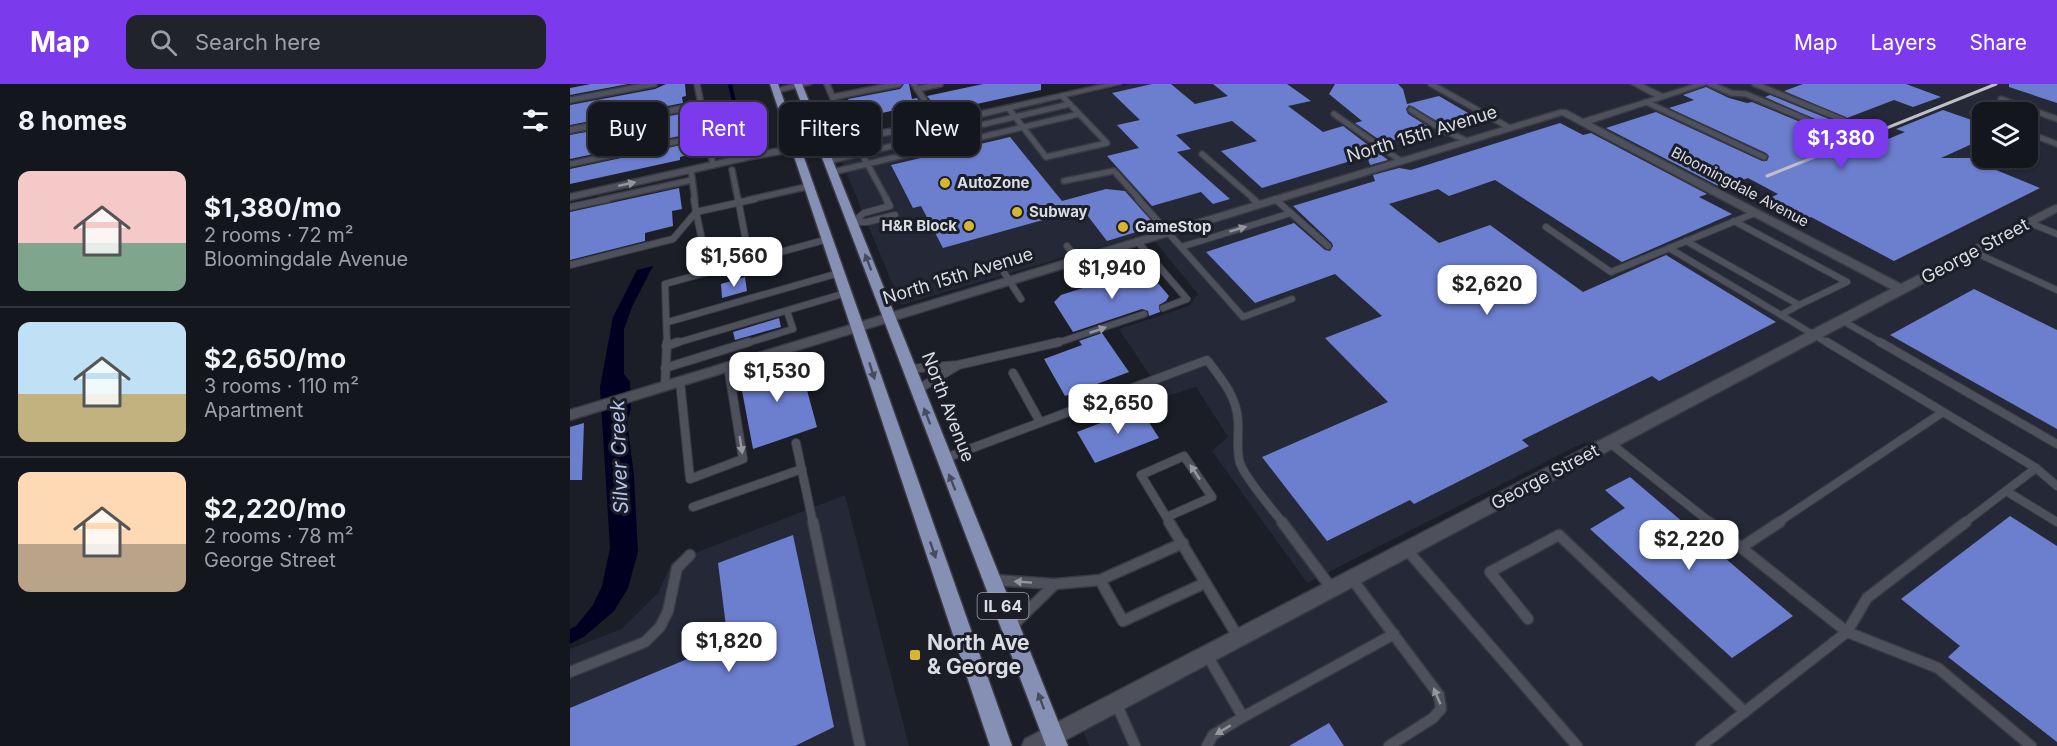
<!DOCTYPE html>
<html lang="en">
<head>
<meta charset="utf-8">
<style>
	body { margin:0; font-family:Inter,sans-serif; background:#21232a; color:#f1f3f6; height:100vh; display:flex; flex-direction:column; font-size:22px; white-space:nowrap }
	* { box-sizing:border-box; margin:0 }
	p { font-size:20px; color:#9d9fa4 }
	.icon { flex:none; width:33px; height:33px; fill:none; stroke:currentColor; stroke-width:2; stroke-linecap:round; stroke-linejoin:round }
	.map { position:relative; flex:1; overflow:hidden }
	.side { display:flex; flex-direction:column; background:#14161d; width:570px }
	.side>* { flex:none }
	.guide { position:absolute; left:18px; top:18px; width:570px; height:54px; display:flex; gap:12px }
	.buttons { position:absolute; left:1402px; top:18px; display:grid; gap:12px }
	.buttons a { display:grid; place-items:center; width:66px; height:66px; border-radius:12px; background:#14161d; box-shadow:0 2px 4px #0004,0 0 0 2px #33353b; font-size:30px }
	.price { position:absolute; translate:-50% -51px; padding:0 14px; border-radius:12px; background:#fff; color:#222; font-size:20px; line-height:39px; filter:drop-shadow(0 2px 3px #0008) }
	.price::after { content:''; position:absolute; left:50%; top:36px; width:18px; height:14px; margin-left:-9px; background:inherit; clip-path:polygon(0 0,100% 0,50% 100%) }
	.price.selected { background:#7c3aed; color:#fff }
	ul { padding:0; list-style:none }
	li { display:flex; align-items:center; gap:18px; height:150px; padding:0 18px }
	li+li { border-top:2px solid #33353b }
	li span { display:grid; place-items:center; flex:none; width:168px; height:120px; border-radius:12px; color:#555 }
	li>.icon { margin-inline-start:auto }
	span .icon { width:72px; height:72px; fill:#fffc; stroke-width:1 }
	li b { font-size:26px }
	h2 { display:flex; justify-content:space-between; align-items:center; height:72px; padding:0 18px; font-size:26px }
	.pill { padding:0 21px; border-radius:12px; background:#14161d; box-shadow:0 2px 4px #0004,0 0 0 2px #33353b; font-size:21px; line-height:54px }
	.pill.selected { background:#7c3aed; color:#fff }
	header { display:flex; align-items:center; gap:36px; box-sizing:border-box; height:84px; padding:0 30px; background:#7c3aed; color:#fff }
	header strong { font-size:28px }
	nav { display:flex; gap:33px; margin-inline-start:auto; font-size:21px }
	.search { width:420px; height:54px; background:#21232a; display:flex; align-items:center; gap:15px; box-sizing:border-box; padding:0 21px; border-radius:12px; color:#9d9fa4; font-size:22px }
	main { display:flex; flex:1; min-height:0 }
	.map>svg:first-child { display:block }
	.built { fill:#242837; fill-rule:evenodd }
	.water { fill:#020020 }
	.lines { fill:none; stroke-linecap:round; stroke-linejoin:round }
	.stream { stroke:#020020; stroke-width:4 }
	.building { fill:#6c7ece }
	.lane-far3-casing { stroke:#393a42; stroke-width:8 }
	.lane-far2-casing { stroke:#393a42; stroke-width:8 }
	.lane-far1-casing { stroke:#393a42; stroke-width:10 }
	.lane-casing { stroke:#393a42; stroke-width:13 }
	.street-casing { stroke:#393a42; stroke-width:3 }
	.primary-casing { stroke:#393a42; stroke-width:3 }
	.lane-far3 { stroke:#4e515c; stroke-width:5 }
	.lane-far2 { stroke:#4e515c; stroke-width:6 }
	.lane-far1 { stroke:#4e515c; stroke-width:8 }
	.lane { stroke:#4e515c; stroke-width:10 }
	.street { fill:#4e515c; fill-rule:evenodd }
	.primary { fill:#868fb4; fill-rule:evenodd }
	.rail { stroke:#bfc1c8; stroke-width:3 }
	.oneway { fill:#9497a0 }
	.oneway2 { fill:#464b5f }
	.poi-dot { fill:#d8b434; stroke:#1b1d27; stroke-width:2 }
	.labels { text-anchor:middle; stroke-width:6; stroke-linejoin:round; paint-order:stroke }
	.far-poi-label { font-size:15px; font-weight:bold; fill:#dbdde4; stroke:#1b1d27; text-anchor:start }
	.far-street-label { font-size:15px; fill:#dbdde4; stroke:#1b1d27 }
	.shield { fill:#1b1d27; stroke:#a1a3ab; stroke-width:1.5 }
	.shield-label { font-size:16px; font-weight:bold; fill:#dbdde4 }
	.street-label { font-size:18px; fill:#dbdde4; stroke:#1b1d27 }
	.water-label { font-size:20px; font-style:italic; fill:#b9c5f0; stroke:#1b1d27 }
	.near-poi-label { font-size:21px; font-weight:bold; fill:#dbdde4; stroke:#1b1d27; text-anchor:start }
</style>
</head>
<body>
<header>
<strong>Map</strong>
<div class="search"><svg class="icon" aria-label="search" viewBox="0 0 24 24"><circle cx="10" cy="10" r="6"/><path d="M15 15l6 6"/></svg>Search here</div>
<nav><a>Map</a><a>Layers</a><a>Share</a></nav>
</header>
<main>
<section class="side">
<h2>8 homes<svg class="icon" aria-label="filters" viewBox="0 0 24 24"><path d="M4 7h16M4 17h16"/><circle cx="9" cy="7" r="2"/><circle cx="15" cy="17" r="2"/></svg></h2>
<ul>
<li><span style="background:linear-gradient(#f6c9c9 60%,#7fa58c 0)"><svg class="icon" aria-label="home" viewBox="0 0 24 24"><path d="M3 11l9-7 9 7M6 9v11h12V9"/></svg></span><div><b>$1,380/mo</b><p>2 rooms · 72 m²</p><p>Bloomingdale Avenue</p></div></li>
<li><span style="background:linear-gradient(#bfe0f5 60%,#c2b280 0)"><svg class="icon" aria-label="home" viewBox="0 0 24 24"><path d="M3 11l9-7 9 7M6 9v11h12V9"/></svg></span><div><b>$2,650/mo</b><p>3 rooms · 110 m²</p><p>Apartment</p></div></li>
<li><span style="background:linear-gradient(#ffd9b3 60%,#b9a48a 0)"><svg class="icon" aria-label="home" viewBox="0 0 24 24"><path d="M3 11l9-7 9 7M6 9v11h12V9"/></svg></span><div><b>$2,220/mo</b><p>2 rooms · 78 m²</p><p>George Street</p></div></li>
</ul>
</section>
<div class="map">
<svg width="1487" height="662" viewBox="0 0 1487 662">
	<rect width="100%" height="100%" fill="#1b1d27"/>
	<g class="built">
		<path d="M561 0H1487V662H519L512 645 1027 367 1015 358 737 499 642 367 658 353 626 303 594 313 549 245 619 222 628 210 578 149 331 221 267 66 272 60 389 39ZM1413 28H1458V74H1413Z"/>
		<path d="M275 411 339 662H0V565L51 545 88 509 102 478Z"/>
	</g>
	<path class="water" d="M83 182 62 223 54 245V290L60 298 61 325 57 337 64 392 68 468 58 504 44 527 15 552 0 560V545L6 542 23 521 32 502 40 464 30 303 43 233 67 186Z"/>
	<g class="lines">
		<path class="stream" d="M160 0 175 67"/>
	</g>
	<g class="building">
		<path d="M21 0H58L0 11V4Z"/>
		<path d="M96 0H115L116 12 112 13 113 19 0 41V21L85 5Z"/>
		<path d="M334 0H339L342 15 347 14 357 30 329 36 325 28 321 27 289 34 283 20 281 21 278 15 330 5Z"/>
		<path d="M413 0H471V6L370 28 357 12Z"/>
		<path d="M582 0H601L625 20 658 12 643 0H717L741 17 718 22 753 48 773 42 818 76 800 81 797 72 692 104 651 67 687 57 662 37 606 51 621 65 607 68 660 115 643 120 631 108 582 122 537 72 569 64 547 41 570 36 542 9Z"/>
		<path d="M765 0H828L833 5 837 20 869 12 905 33 874 41 839 21 836 25 838 30 862 45 814 59 785 39 792 37 759 10Z"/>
		<path d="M1233 0H1336L1371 13 1343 23 1324 16 1277 34 1214 7Z"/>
		<path d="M1439 0H1487V19L1439 3Z"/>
		<path d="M1136 3 1159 14 1177 19 1182 18 1252 47 1258 46 1299 63 1335 48 1326 45 1373 26 1413 40V55L1371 74H1454L1426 86 1470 104 1324 177 1241 133 1237 134 1198 115 1208 110 1178 94 1152 104 1036 44 1086 28 1192 77H1197L1199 72 1196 69 1099 24 1124 16 1113 11Z"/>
		<path d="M1200 11 1266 38 1258 41 1195 13Z"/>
		<path d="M115 29 119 47 123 46 124 49 0 75V51Z"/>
		<path d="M990 39 1013 51 1021 49 1137 110 1129 113 1162 130 1052 178 925 96 879 112 868 105 819 120 869 159 920 141 1013 208 1096 171 1206 238 1089 297 1082 292 952 356 959 362 844 420 840 416 757 457 692 373 818 318 755 254 812 232 765 190 685 219 636 168 724 139 755 166 760 167 763 162 762 159 723 122 805 97 803 91 829 84 841 86Z"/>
		<path d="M440 53 492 117 536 105 555 107 586 142 537 157 517 131 498 129 373 164 351 122 343 124 321 81Z"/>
		<path d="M125 58 122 61 123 70 110 73V76L0 100V85Z"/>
		<path d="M109 104 112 125 102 127 103 142 75 149V157L0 176V128Z"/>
		<path d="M575 184 599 212 596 217 589 221 590 228 579 232 578 227 572 225 503 248 484 218 491 211Z"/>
		<path d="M175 193 177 207 152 214 151 200Z"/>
		<path d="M1404 205 1487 246V345L1320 251Z"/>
		<path d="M209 234 211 243 165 256 163 248Z"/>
		<path d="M532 249 559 288 495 312 474 275 512 261 509 257Z"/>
		<path d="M228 273 247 343 183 365 169 291Z"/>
		<path d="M570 324 589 354 525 379 507 348Z"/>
		<path d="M14 339 12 396H0V343Z"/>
		<path d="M1060 393 1223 532 1162 574 1020 445 1055 424 1035 406Z"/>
		<path d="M1440 432 1487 462V658L1378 573 1390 562 1331 515Z"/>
		<path d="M223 451 264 643 225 662H0V624L158 558 148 479Z"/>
		<path d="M759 639 774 662H719Z"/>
	</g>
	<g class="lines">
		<defs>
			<g id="lane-far3">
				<path d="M127 0 143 81"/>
				<path d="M257 0 274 41 303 37 309 50"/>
				<path d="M344 0 370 40"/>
				<path d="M861 0 940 44"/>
				<path d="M1140 0 1161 9 1176 10 1254 43"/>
				<path d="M1185 0 1273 36"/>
				<path d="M347 5 370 0"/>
				<path d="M263 13 329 0"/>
				<path d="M1431 15 1487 35"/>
				<path d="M0 16 84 0"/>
				<path d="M1076 18 1194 73"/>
				<path d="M439 25 476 73 537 59 492 12"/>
				<path d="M841 26 871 45 897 57"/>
				<path d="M1403 29 1413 33"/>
				<path d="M764 30 831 77"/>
				<path d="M1458 49 1487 60"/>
				<path d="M292 70 317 116"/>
				<path d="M632 70 685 116"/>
				<path d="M258 77 500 20"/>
				<path d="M0 80 137 51"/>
				<path d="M121 86 125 116"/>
				<path d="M162 86 168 116"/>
				<path d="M263 88 509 30"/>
				<path d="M494 97 544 87 570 116"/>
				<path d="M31 116 122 96"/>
				<path d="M178 116 240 102"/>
			</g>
			<g id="lane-far2">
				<path d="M168 115 175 152"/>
				<path d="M568 115 611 163 721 129"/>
				<path d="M683 115 689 120"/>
				<path d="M705 115 758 162"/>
				<path d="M0 123 38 115"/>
				<path d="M283 138 294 129 320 122 316 115"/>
				<path d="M283 138H297L325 131"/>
				<path d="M1460 139 1487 150"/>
				<path d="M976 143 1041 188 1185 129"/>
				<path d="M567 157 617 215 593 224"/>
				<path d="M1116 157 1229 221 1277 198 1164 137"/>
				<path d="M497 162 507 175"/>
				<path d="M611 163 673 233 722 215"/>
				<path d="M1099 164 1211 231"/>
				<path d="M134 165 126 128 185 115"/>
				<path d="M1404 168 1487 206"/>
				<path d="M0 181 103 155 126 128 124 115"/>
				<path d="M430 182 451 215"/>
				<path d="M1229 221 1211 231 1259 260"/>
				<path d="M1273 237 1313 260"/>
				<path d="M98 238 269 189"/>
				<path d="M97 260 95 200 258 155"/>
				<path d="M103 260 276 209"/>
				<path d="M174 260 223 245 217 227"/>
				<path d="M484 260 574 230"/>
			</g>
			<g id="lane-far1">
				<path d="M1257 258 1466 384 1487 402"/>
				<path d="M1310 258 1487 360"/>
				<path d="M96 262 108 258"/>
				<path d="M95 284 179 258"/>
				<path d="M339 285 388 281 489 258"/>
				<path d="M443 289 470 338"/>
				<path d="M110 297 120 395 173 375 158 282"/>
				<path d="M95 302 97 258"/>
				<path d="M347 306 387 282"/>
				<path d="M226 359 243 439"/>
				<path d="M1040 359 1141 439"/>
				<path d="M373 375 637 276C651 294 667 313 668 337 669 351 666 365 670 379 675 394 702 425 713 439"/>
				<path d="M1436 407 1487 438"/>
				<path d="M123 423 232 385"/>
				<path d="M597 433 642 413 614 372 571 391 600 439"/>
				<path d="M1207 439 1373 328"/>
				<path d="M1394 439 1466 384"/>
			</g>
			<g id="lane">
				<path d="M243 438 290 662"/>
				<path d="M599 438 668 553"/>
				<path d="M712 438 762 505"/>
				<path d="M1139 438 1277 548 1368 584 1461 662"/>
				<path d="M1172 463 1210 438"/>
				<path d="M837 466 1007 662"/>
				<path d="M782 495 869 611 871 625 863 634 819 662"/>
				<path d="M423 496 485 500 530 496 613 459"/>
				<path d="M530 496 553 537 635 499"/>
				<path d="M958 535 920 488 989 451 1175 628"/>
				<path d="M441 543 485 500"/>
				<path d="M637 571 673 633"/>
				<path d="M0 588 75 558 90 543 98 527 107 484 120 471"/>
				<path d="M546 619 565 662"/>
				<path d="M637 662 643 651 673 633 824 550"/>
				<path d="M1131 662 1277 548 1297 514 1396 438"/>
			</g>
			<g id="street">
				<path d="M223 0H241L206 9 202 6Z"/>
				<path d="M535 0H551L376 41 182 75 0 116V110L182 69 376 35Z"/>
				<path d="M1061 0H1072L1093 10 1125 0H1138L1021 39 1331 200 1483 122 1487 121V128L484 662H452L455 655 1321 205 992 31 0 336V326L990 26H996L1013 35 1085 13Z"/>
				<path d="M131 18 136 21 134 23 0 49V43Z"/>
			</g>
			<g id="primary">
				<path d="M200 0H208L442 662H420Z"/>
				<path d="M224 0H232L498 662H476Z"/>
			</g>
		</defs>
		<use href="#lane-far3" class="lane-far3-casing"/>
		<use href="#lane-far2" class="lane-far2-casing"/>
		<use href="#lane-far1" class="lane-far1-casing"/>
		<use href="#lane" class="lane-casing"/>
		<use href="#street" class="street-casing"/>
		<use href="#primary" class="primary-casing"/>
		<use href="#lane-far3" class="lane-far3"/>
		<use href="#lane-far2" class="lane-far2"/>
		<use href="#lane-far1" class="lane-far1"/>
		<use href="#lane" class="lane"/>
		<use href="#street" class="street"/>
		<use href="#primary" class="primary"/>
		<path class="rail" d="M1197 92 1426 0"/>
	</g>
	<defs><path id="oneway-solid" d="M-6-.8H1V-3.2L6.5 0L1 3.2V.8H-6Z" transform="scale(1.5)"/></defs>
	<g class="oneway">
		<use href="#oneway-solid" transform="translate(57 100) rotate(-12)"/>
		<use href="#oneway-solid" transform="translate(668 145) rotate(-17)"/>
		<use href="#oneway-solid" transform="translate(528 246) rotate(-19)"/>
		<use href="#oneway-solid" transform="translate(171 361) rotate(81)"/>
		<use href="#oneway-solid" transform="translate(625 388) rotate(-124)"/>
		<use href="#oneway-solid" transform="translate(453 498) rotate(-176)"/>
		<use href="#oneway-solid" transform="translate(867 612) rotate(-113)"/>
		<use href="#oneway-solid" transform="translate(653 646) rotate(149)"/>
	</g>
	<g class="oneway2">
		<use href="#oneway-solid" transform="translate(298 178) rotate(-111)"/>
		<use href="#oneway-solid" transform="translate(302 287) rotate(72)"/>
		<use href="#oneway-solid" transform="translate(357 332) rotate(-111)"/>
		<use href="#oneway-solid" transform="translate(382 398) rotate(-112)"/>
		<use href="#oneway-solid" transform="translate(363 466) rotate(71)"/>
		<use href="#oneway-solid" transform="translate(471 617) rotate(-110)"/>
	</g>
	<g class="poi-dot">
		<circle cx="375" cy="99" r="6"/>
		<circle cx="447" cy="128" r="6"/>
		<circle cx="399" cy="142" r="6"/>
		<circle cx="553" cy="143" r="6"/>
		<rect x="339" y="565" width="12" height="12" rx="3"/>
	</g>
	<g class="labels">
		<g class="far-poi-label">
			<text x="387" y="104">AutoZone</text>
			<text x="459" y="133">Subway</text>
			<text x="387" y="147" text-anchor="end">H&amp;R Block</text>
			<text x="565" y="148">GameStop</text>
		</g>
		<g class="far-street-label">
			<text transform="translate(1170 103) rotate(28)" y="5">Bloomingdale Avenue</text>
		</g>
		<rect class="shield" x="407.5" y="509" width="51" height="26" rx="4.5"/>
		<g class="shield-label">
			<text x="433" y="528">IL 64</text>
		</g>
		<g class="street-label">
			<text transform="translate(852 50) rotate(-17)" y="6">North 15th Avenue</text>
			<text transform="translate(1405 167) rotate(-28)" y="6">George Street</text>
			<text transform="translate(388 192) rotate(-17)" y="6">North 15th Avenue</text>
			<text transform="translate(378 323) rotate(69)" y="6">North Avenue</text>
			<text transform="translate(975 393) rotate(-28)" y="6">George Street</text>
		</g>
		<g class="water-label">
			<text transform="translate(49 373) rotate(-92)" y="7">Silver Creek</text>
		</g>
		<g class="near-poi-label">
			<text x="357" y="566">North Ave<tspan x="357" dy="24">&amp; George</tspan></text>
		</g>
	</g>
</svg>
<div class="buttons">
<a><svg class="icon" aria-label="layers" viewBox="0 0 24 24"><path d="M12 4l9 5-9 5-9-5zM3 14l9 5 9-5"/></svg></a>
</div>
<b class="price selected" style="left:1271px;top:86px">$1,380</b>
<b class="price" style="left:164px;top:204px">$1,560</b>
<b class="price" style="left:542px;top:216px">$1,940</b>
<b class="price" style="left:917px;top:232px">$2,620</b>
<b class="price" style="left:207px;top:319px">$1,530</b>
<b class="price" style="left:548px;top:351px">$2,650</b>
<b class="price" style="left:1119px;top:487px">$2,220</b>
<b class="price" style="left:159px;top:589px">$1,820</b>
<div class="guide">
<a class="pill">Buy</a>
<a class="pill selected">Rent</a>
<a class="pill">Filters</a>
<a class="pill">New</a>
</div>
</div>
</main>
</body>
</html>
